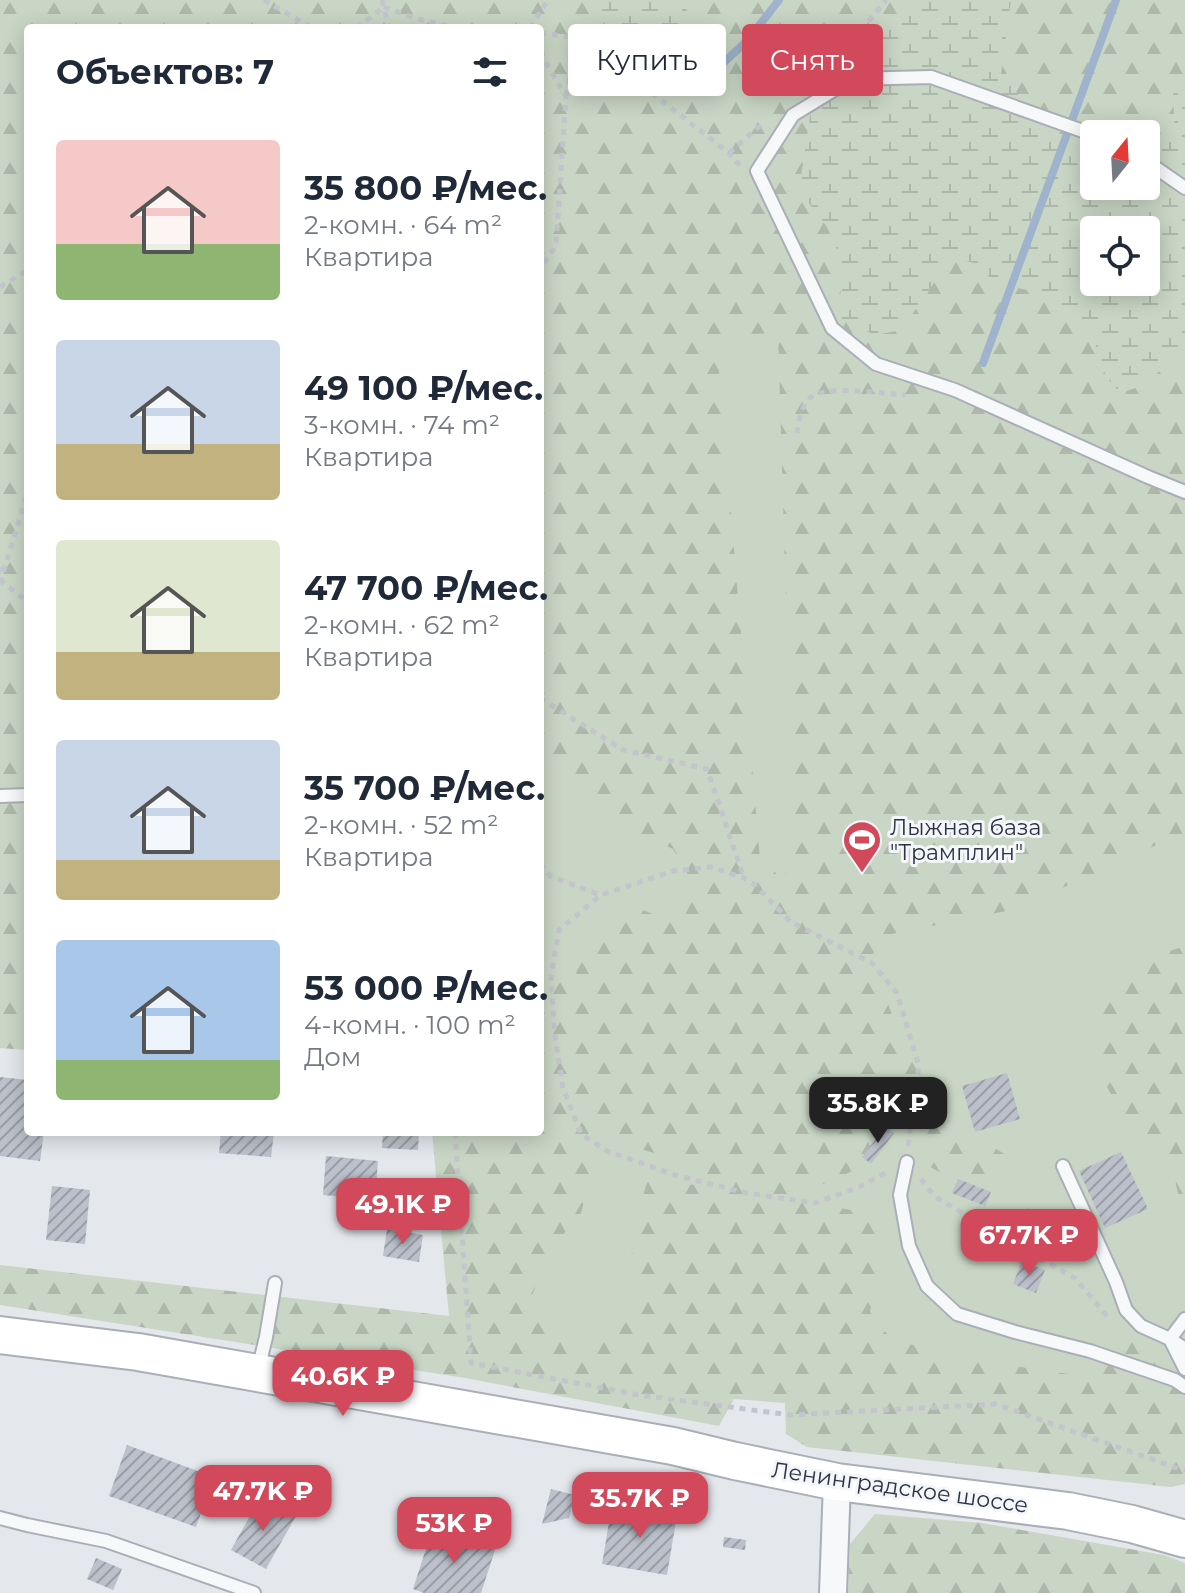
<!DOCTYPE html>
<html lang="ru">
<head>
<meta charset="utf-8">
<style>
	body { margin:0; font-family:Montserrat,sans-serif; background:#f6f6f7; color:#1f2937; height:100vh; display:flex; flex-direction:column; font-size:30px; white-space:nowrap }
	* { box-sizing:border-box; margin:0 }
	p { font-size:26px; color:#747a83 }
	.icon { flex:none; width:44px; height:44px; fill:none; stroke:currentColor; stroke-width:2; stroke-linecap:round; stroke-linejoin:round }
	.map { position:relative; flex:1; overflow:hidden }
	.drawer { position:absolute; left:24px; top:24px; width:520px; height:1112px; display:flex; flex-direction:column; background:#fff; border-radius:8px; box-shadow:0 4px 20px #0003 }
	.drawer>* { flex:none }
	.top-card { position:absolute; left:568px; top:24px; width:496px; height:72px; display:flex; gap:16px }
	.needle { width:52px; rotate:18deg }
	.buttons { position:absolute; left:1080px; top:120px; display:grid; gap:16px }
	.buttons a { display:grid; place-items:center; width:80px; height:80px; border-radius:8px; background:#fff; box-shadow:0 4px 20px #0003; font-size:40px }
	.price { position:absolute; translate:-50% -68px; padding:0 18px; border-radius:16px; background:#d1495b; color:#fff; font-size:26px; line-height:52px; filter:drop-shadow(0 2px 4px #0008) }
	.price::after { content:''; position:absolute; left:50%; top:48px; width:24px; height:18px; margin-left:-12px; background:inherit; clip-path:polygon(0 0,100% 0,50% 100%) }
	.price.current { background:#222; color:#fff }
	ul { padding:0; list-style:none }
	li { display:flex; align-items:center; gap:24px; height:200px; padding:0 32px }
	li span { display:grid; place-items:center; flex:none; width:224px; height:160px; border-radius:8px; color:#555 }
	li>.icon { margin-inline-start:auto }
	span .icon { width:96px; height:96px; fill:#fffc; stroke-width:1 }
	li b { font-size:34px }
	h2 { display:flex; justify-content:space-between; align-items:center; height:96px; padding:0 32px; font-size:34px }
	.pill { padding:0 28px; border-radius:8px; background:#fff; box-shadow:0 4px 20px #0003; font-size:28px; line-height:72px }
	.pill.current { background:#d1495b; color:#fff }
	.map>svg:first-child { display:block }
	.green { fill:#c9d6c5; fill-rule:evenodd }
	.forest { fill:url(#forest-firs); fill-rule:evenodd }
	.wetland { fill:url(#wetland-marsh); fill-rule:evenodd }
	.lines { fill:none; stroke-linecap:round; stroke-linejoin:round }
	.stream { stroke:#9fb4cc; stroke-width:8 }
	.building { fill:url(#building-hatch) }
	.service-casing { stroke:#a9aeb7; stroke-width:16 }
	.minor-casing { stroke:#a9aeb7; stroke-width:30 }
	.secondary-casing { stroke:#a9aeb7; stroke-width:40 }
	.path { stroke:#c2c5cb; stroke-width:5; stroke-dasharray:6 6; stroke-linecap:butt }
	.service { stroke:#f7f8fa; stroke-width:12 }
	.minor { stroke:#f7f8fa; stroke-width:26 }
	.secondary { stroke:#fff; stroke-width:36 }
	.labels { text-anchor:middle; stroke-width:6; stroke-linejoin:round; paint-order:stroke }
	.poi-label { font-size:22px; fill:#2b3445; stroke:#f4f6f9; text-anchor:start }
	.street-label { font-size:22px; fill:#2b3445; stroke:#f4f6f9 }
</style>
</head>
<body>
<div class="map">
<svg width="1185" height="1593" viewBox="0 0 1185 1593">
	<defs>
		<pattern id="forest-firs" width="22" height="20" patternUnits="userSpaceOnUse" patternTransform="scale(2)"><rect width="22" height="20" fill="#c9d6c5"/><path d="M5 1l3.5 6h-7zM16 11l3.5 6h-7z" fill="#adb8ab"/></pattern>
		<pattern id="wetland-marsh" width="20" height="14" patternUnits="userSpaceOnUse" patternTransform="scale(2)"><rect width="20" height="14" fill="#c9d6c5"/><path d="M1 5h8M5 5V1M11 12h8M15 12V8" fill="none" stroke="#adb8ab"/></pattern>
		<pattern id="building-hatch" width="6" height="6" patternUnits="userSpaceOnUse" patternTransform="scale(2)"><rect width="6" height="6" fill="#bbc0ca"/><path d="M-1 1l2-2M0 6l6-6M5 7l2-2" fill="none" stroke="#989da6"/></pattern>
	</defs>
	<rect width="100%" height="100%" fill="#e4e7ec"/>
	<path class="green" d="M1185 0V1435L495 1338 540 1132V615L592 42ZM1094 134H1146V186H1094ZM1094 230H1146V282H1094Z"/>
	<g class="forest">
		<path d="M0 0H1185V832L1016 909 877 937 869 975 889 1006 904 1049 937 1097 958 1139 991 1146 1015 1160 1000 1182 960 1183 930 1167 911 1124H895L855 1170 819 1186 815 1203 876 1215C891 1242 876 1283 870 1312L891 1339 965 1359 1076 1375 1097 1371 1107 1338 1149 1341 1185 1381V1484L1171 1487 807 1447 786 1434 785 1403 734 1399 719 1426 465 1378 0 1305V1265L449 1316 432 1132H540V987L575 980 583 937 635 907 681 925 696 888 673 849 614 824 540 753V28H28V1050L0 1048ZM1094 134H1146V186H1094ZM1094 230H1146V282H1094ZM778 333 794 872 778 875 760 859 716 335ZM601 1138 704 1167 703 1186 648 1179 629 1244 644 1288 633 1316 578 1338 547 1327 532 1296 549 1249 580 1217Z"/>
		<path d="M1185 946V1210L1181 1206 1173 1172 1143 1139 1118 1106 1095 1067 1101 1002 1145 959Z"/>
		<path d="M875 1514 982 1523 1164 1555 1185 1563V1593H848L850 1544Z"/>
	</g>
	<g class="wetland">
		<path d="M602 0H677C689 12 714 38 716 56 716 61 712 70 710 75L684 82 609 36 600 3Z"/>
		<path d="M913 0H1011L1001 74 1077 164 1094 162V186H1146V149L1175 134 1173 94 1185 80V358L1160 371 1141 386 1121 393C1102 376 1099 361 1094 336L1040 293 996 283 974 263 950 257 930 289 901 330 875 335 841 319 840 256 827 227 799 190 810 116 829 74ZM1094 230H1146V282H1094Z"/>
	</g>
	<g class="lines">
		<g class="stream">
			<path d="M710 75 747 41 779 0"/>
			<path d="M983 363 1116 0"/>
		</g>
	</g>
	<g class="building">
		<path d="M1007 1073 1020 1119 975 1132 962 1086Z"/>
		<path d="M0 1077 28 1080V1132H44L40 1161 0 1156Z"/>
		<path d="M885 1127 894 1133 871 1164 862 1157Z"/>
		<path d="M221 1132H274L271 1157 219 1153Z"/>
		<path d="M383 1132H419L418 1150 382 1148Z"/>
		<path d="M1121 1152 1148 1209 1105 1228 1079 1171Z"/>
		<path d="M326 1156 378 1161 375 1200 323 1195Z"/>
		<path d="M958 1179 991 1192 985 1206 952 1193Z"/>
		<path d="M52 1186 90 1190 85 1244 46 1240Z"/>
		<path d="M1028 1208 1062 1219 1057 1234 1023 1222Z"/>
		<path d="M387 1229 423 1235 419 1262 383 1256Z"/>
		<path d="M1022 1261 1045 1270 1036 1293 1013 1284Z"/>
		<path d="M127 1445 214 1477 196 1527 109 1496Z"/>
		<path d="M551 1489 575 1495 569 1518 542 1524Z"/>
		<path d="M261 1496 296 1516 266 1569 231 1550Z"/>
		<path d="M612 1504 677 1515 667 1575 602 1564Z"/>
		<path d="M433 1527 496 1547 481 1593H424L413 1589Z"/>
		<path d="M724 1537 746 1540 745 1550 723 1547Z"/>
		<path d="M96 1558 122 1569 113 1590 87 1579Z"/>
	</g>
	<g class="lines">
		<defs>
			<g id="service">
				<path d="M1094 135 931 77 852 79 793 115 757 171 832 328 876 364 955 390 1148 477 1185 492"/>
				<path d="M1146 161 1185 188"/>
				<path d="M0 796 28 795"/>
				<path d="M907 1162 900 1195 909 1246 927 1286 957 1314 1015 1332 1090 1351 1175 1380 1185 1387"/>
				<path d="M1063 1166 1116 1282 1126 1310 1141 1326 1170 1339 1185 1349"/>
				<path d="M1185 1319 1170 1339 1185 1369"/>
				<path d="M258 1370 266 1337 275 1283"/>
				<path d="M0 1518 27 1525 106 1541 254 1593"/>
			</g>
			<path id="minor" d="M833 1593 837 1482"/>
			<path id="secondary" d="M0 1335 138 1352 673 1446 735 1461 837 1482 1068 1511 1132 1524 1185 1539"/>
		</defs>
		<use href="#service" class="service-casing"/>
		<use href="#minor" class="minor-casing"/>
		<use href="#secondary" class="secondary-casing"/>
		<g class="path">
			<path d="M264 0 312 28"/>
			<path d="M382 0 389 28"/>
			<path d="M384 7 418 19 456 28"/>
			<path d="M357 28 384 7"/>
			<path d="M530 28 548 0"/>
			<path d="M540 33 578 38 592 42 612 62 729 153 741 167"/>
			<path d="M540 52 566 97 556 245 540 269"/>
			<path d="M820 74 842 54 886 0"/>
			<path d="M566 96 578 38"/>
			<path d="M729 153 761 125"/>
			<path d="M0 287 28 270"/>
			<path d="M797 433C799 421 801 406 810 398 826 384 884 394 905 395"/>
			<path d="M0 567 2 582 28 602"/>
			<path d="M0 583 28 491"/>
			<path d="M540 698 623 750 707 769 744 878"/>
			<path d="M540 864 550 876 600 895"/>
			<path d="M455 1132 471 1363 639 1395 790 1415 996 1404 1185 1471"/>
			<path d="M885 1173 859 1187 815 1203 746 1193 675 1175 607 1151 581 1134 563 1088 555 1036 551 977 559 930 601 895 673 871 711 867 744 878 755 885 791 922 872 963 897 993 919 1066 908 1146"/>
			<path d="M921 1179 934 1196 1021 1248 1075 1278 1107 1316"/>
		</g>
		<use href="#service" class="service"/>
		<use href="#minor" class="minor"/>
		<use href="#secondary" class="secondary"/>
	</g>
	<defs>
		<symbol id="stadium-pin" viewBox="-11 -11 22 30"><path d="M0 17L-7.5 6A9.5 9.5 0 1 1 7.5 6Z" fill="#d1495b" stroke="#f4f6f9"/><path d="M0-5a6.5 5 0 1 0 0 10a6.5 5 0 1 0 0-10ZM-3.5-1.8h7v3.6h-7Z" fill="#fff"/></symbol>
	</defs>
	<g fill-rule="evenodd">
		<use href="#stadium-pin" x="840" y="818" width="44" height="60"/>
	</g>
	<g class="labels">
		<g class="poi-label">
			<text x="890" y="835">Лыжная база<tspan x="890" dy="25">"Трамплин"</tspan></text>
		</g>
		<g class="street-label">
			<text transform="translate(900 1487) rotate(8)" y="8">Ленинградское шоссе</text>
		</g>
	</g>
</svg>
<div class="buttons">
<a><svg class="needle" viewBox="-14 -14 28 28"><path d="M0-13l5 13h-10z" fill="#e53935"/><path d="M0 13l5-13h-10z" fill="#747a83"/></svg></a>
<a><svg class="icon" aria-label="locate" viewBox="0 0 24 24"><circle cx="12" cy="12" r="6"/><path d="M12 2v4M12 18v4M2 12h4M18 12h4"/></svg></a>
</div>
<b class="price current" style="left:878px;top:1145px">35.8K ₽</b>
<b class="price" style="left:403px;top:1246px">49.1K ₽</b>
<b class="price" style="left:1029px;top:1277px">67.7K ₽</b>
<b class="price" style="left:343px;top:1418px">40.6K ₽</b>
<b class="price" style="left:263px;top:1533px">47.7K ₽</b>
<b class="price" style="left:640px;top:1540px">35.7K ₽</b>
<b class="price" style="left:454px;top:1565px">53K ₽</b>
<div class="top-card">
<a class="pill">Купить</a>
<a class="pill current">Снять</a>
</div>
<section class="drawer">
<h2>Объектов: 7<svg class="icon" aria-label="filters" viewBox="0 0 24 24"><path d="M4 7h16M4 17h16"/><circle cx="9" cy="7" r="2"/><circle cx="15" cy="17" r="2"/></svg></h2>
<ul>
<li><span style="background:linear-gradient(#f6c9c9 65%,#8fb573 0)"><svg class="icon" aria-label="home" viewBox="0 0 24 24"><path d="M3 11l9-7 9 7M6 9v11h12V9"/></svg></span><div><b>35 800 ₽/мес.</b><p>2-комн. · 64 m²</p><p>Квартира</p></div></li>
<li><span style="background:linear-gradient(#c9d6e8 65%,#c2b280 0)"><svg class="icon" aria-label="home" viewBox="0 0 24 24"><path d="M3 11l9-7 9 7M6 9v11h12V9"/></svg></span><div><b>49 100 ₽/мес.</b><p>3-комн. · 74 m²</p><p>Квартира</p></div></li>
<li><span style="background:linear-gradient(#dfe7d0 70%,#c2b280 0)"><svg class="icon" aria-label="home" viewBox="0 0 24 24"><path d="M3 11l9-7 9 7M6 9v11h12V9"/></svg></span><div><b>47 700 ₽/мес.</b><p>2-комн. · 62 m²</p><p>Квартира</p></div></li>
<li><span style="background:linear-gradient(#c9d6e8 75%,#c2b280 0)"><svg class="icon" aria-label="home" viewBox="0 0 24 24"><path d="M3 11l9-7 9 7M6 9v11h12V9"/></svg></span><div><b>35 700 ₽/мес.</b><p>2-комн. · 52 m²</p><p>Квартира</p></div></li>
<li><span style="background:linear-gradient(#a9c7e8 75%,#8fb573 0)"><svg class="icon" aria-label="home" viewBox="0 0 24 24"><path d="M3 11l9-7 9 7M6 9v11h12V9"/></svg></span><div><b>53 000 ₽/мес.</b><p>4-комн. · 100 m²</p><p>Дом</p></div></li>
</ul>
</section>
</div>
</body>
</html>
